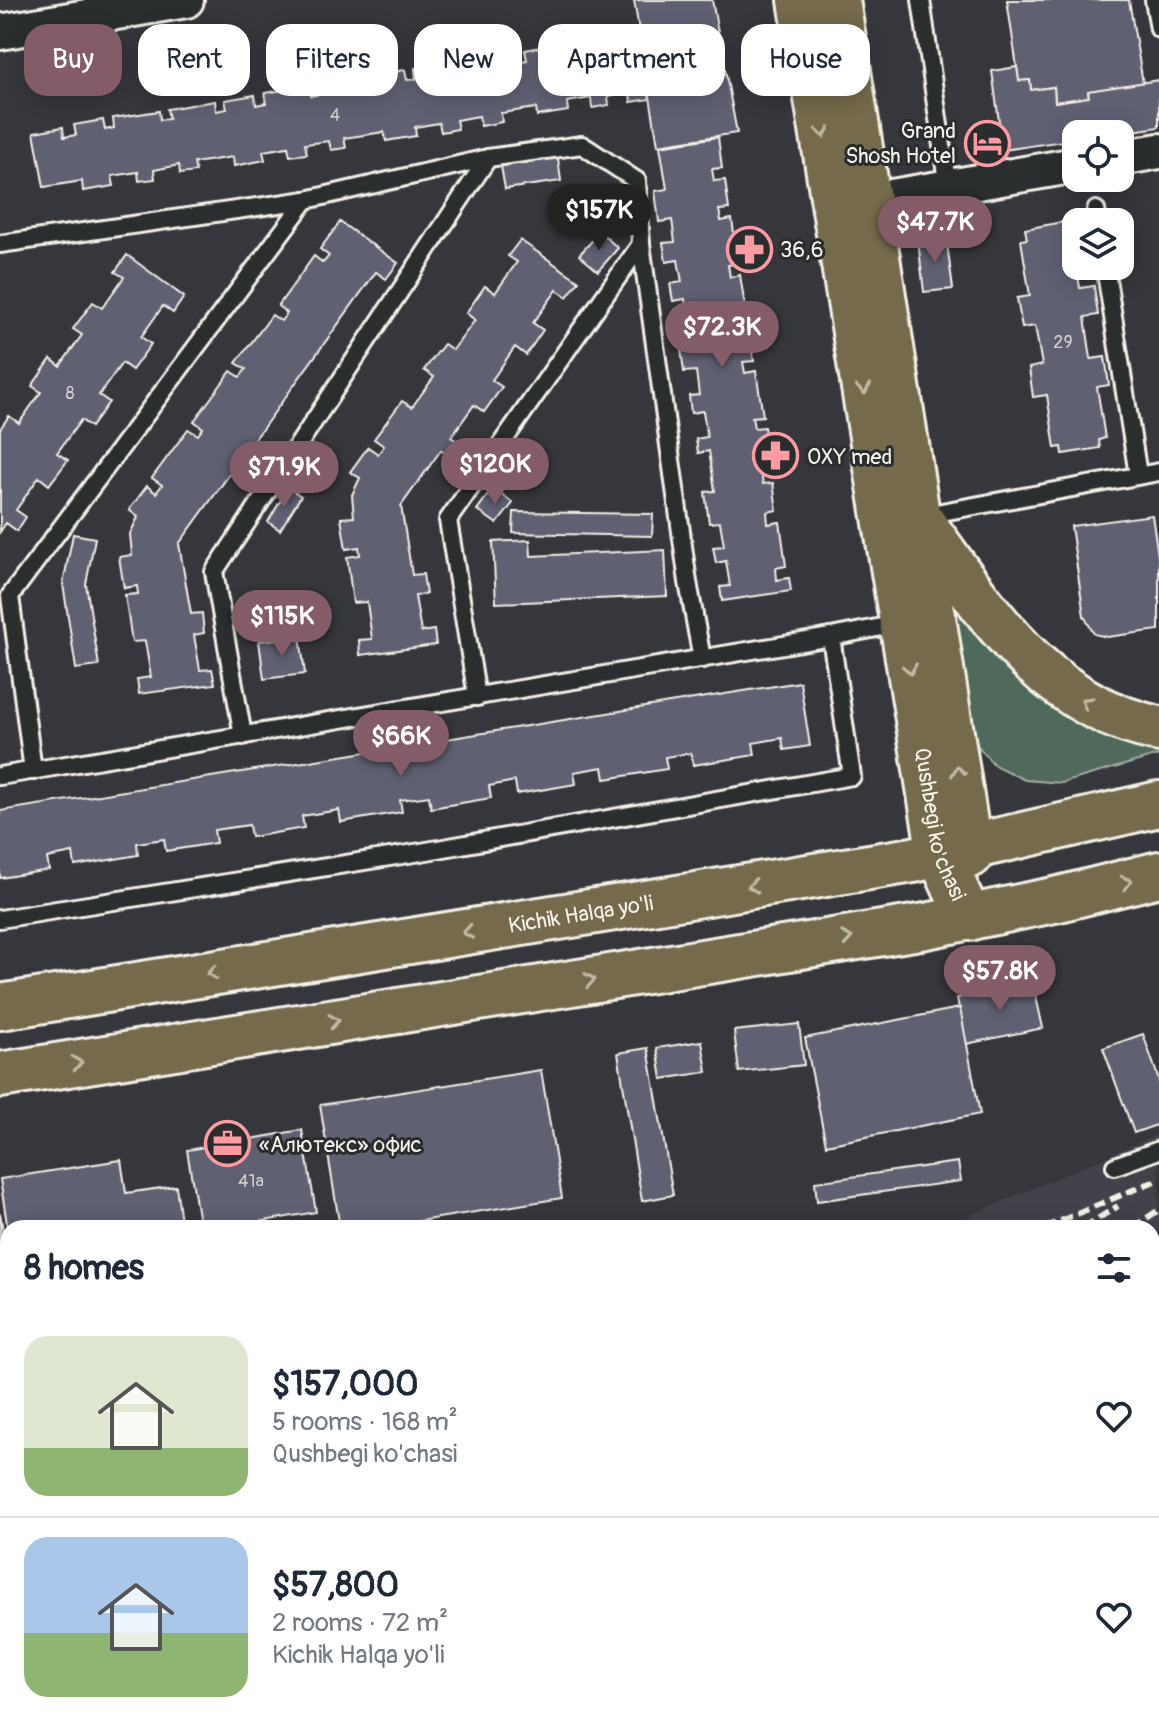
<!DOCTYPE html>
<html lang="en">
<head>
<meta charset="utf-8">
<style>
	body { margin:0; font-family:Pangolin,sans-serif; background:#f6f6f7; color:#1f2937; height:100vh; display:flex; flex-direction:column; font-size:30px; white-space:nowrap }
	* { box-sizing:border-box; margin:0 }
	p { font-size:26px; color:#747a83 }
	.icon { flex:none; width:44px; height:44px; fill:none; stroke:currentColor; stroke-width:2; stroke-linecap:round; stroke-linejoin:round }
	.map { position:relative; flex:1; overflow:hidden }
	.details { position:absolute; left:0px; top:1220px; width:1160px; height:514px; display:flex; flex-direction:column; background:#fff; border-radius:24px 24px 0 0; box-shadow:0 4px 20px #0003 }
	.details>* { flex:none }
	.banner { position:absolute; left:24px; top:24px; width:1112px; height:72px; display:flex; gap:16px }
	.fabs { position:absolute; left:1062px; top:120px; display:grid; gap:16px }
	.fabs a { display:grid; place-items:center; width:72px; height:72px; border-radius:16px; background:#fff; box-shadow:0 4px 20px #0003; font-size:40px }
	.price { position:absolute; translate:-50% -68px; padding:0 18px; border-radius:28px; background:#845c67; color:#fff; font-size:26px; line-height:52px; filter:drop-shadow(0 2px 4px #0008) }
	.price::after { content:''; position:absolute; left:50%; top:48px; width:24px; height:18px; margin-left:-12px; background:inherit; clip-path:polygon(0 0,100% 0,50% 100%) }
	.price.selected { background:#222; color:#fff }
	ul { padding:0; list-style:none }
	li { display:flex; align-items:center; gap:24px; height:200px; padding:0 24px }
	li+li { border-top:2px solid #e0e1e3 }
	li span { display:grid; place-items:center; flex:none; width:224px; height:160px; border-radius:24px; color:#555 }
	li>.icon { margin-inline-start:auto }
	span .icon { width:96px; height:96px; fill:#fffc; stroke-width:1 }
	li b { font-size:34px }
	h2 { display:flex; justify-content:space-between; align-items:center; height:96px; padding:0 24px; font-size:34px }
	.pill { padding:0 28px; border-radius:24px; background:#fff; box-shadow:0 4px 20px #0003; font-size:28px; line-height:72px }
	.pill.selected { background:#845c67; color:#fff }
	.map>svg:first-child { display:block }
	.built { fill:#42434c }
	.green { fill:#4f6a5a; stroke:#a2aea1; stroke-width:2 }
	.building { fill:#5f6072; stroke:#f4f1e8; stroke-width:2 }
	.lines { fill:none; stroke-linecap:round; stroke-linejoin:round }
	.lane-casing { stroke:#f4f1e8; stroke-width:22 }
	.street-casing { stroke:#f4f1e8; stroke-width:40 }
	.primary-casing { stroke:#f4f1e8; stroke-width:50 }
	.highway-casing { stroke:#f4f1e8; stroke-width:50 }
	.lane { stroke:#2a2d2e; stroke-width:16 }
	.street { stroke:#2a2d2e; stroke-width:34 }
	.primary { stroke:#746b4b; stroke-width:44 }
	.highway { stroke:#746b4b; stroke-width:44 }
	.rail { stroke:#f4f1e8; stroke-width:6; stroke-dasharray:12 6; stroke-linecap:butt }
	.oneway { stroke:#c1bba9 }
	.labels { text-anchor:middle; stroke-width:6; stroke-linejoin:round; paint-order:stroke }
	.number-label { font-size:18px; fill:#cfcdca }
	.poi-label { font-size:22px; fill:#f4f1e8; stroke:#2a2d2e; text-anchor:start }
	.street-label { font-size:22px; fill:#f4f1e8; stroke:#2a2d2e }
</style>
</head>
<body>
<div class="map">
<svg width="1159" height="1733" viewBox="0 0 1159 1733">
	<rect width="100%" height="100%" fill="#35373c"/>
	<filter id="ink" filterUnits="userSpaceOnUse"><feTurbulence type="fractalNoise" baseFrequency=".0125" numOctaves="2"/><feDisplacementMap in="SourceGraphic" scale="16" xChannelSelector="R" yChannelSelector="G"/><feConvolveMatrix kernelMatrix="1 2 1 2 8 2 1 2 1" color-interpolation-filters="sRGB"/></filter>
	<g filter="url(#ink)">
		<path class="built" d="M1159 1134V1733H64L87 1726H1152V1228H941Z"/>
		<path class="green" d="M948 595 1159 740V755L1062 783 1025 780 994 765 977 745Z"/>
		<g class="building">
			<path d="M634 0H712L737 133 658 145Z"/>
			<path d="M1007 0H1129L1143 83 1088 91 1089 97 1055 102 1054 87 1031 90 1030 80 1019 81Z"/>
			<path d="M612 36 614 46 641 42 650 99 631 102 630 92 608 96 609 105 592 108 591 98 567 102 568 111 537 116 536 108 501 113 502 122 481 126 479 116 456 120 458 129 441 132 439 123 415 127 416 136 386 141 384 132 344 138 346 148 331 150 329 141 305 144 307 154 290 156 288 147 263 151 265 160 234 166 233 157 194 163 196 172 180 174 179 165 154 170 155 179 139 181 138 172 112 176 114 186 83 191 82 181 44 187 34 132 63 127 64 137 76 135 74 125 103 120 105 130 114 128 113 118 159 111 160 120 169 119 167 109 215 101 216 111 227 109 225 100 255 95 256 105 266 103 265 93 309 86 311 96 320 94 318 84 366 76 368 86 376 85 374 75 405 70 407 80 416 79 415 68 461 60 463 71 471 69 470 59 516 52 518 62 527 60 525 50 557 44 559 55 568 54 566 43Z"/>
			<path d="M1017 67 1019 81 1030 80 1031 90 1054 87 1055 102 1089 97 1088 91 1159 80V127L1113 134H1076V139L1003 150 992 71Z"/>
			<path d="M718 137 722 168 712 169 714 181 725 180 729 209 719 210 721 221 732 219 738 263 728 265 730 277 740 275 747 319 737 320 739 333 749 332 754 361 743 362 745 373 756 371 763 416 752 417 754 428 764 427 771 471 761 472 763 484 773 483 777 510 767 512 768 524 780 522 786 566 776 568 777 580 789 578 791 591 722 601 720 587 730 586 726 561 716 563 713 547 724 546 720 522 709 523 705 492 715 491 709 451 698 453 696 439 707 437 703 411 691 413 689 396 699 395 696 371 684 372 680 342 691 340 685 299 673 301 670 284 682 282 678 260 666 262 663 243 675 242 672 220 659 222 655 191 667 189 660 146Z"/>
			<path d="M558 158 561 181 505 189 501 166Z"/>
			<path d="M340 222 398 263 386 279 376 272 179 544 191 614 202 613 204 633 194 635 200 670 212 669 215 684 139 694 137 679 151 677 145 641 132 642 125 595 138 594 137 586 124 588 119 557 132 555 130 534 138 517 129 510 147 486 156 493 162 485 152 478 188 429 198 435 203 428 194 421 231 371 240 377 246 369 236 363 272 315 281 321 287 313 278 306 314 256 323 263 329 256 320 249Z"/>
			<path d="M1063 222 1065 231 1071 230 1080 288 1094 286 1098 315 1085 317 1091 359 1105 357 1109 385 1097 387 1105 438 1099 440 1100 448 1063 454 1062 447 1055 448 1047 395 1033 397 1029 368 1042 365 1035 326 1022 328 1017 298 1030 296 1021 240 1027 239 1025 229Z"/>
			<path d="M600 232 618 248 598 271 579 255Z"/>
			<path d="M946 236 953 289 924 292 918 240Z"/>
			<path d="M520 240 579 281 567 297 557 290 533 323 543 330 526 355 515 347 492 380 502 387 484 412 474 405 451 437 461 444 451 458 441 450 401 506 412 575 423 574 426 594 415 596 421 632 434 630 436 645 360 655 359 640 372 639 367 602 353 603 347 557 360 555 359 547 346 549 341 518 354 517 352 495 360 478 350 472 368 447 378 454 384 446 374 439 402 401 412 407 434 377 424 370 444 344 453 350 475 320 466 313 485 286 495 293 517 262 508 256Z"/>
			<path d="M127 255 184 297 173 313 163 306 141 337 151 344 132 370 122 363 99 395 109 402 91 427 81 420 57 453 68 460 49 485 39 477 16 510 26 517 17 531 6 523 0 532V429L9 416 19 423 41 392 32 386 51 359 60 366 82 335 73 329 93 302 102 308 124 277 115 272Z"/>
			<path d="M288 488 301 496 280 530 268 522Z"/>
			<path d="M493 488 513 503 497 524 477 510Z"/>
			<path d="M514 512 653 514 652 536 513 533Z"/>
			<path d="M1152 515 1159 562V630L1107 637 1094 634 1084 616 1071 526Z"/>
			<path d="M73 534 95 538 86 584 99 666 76 669 63 584Z"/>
			<path d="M530 540 531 556 665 550 667 596 496 603 493 542Z"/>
			<path d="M300 636 305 674 264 679 259 641Z"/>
			<path d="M800 682 810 746 784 750 782 738 753 743 755 755 693 765 691 753 665 757 667 769 605 779 603 767 574 772 576 784 517 794 515 781 489 786 491 798 431 808 429 796 400 800 402 812 341 822 339 810 302 816 304 828 251 837 249 825 214 830 216 843 166 851 164 839 137 843 138 855 75 866 73 853 47 858 49 870 0 878V811Z"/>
			<path d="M1033 983 1043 1028 966 1044 957 998Z"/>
			<path d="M960 1008 980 1114 826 1145 805 1038Z"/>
			<path d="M799 1024 804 1065 739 1072 734 1031Z"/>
			<path d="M1143 1034 1159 1080V1124L1134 1133 1103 1048Z"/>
			<path d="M702 1041 707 1072 662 1079 657 1048Z"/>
			<path d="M648 1048 673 1195 642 1201 618 1053Z"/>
			<path d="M541 1070 562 1198 376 1228H340L320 1105Z"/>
			<path d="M302 1130 316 1212 224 1228H200L187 1150Z"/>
			<path d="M121 1160 126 1193 176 1186 182 1228 8 1230 0 1179Z"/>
			<path d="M958 1162 961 1181 817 1201 815 1182Z"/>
			<path d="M0 1213 8 1260V1303L0 1304Z"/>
			<path d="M938 1219 943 1228H919Z"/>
			<path d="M8 1468V1544L0 1547V1470Z"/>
		</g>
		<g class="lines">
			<defs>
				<g id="lane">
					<path d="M921 0 948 188"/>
					<path d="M1154 0 1159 29"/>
					<path d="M1096 210 1098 222"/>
					<path d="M0 244 306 200 488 158 582 145 637 181 641 244 688 582 702 659"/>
					<path d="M1105 266 1138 475"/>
					<path d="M920 516 1159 472"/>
					<path d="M477 697 448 520 641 244"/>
					<path d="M243 736 214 572 488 158"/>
					<path d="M33 771 10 596 306 200"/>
					<path d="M0 776 831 637 902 623"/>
					<path d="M0 919 421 852 852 776 831 637"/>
					<path d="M1115 1166 1159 1150"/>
					<path d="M0 1431 8 1429"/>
				</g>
				<g id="street">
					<path d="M0 32 186 0"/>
					<path d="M1120 158 1159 151"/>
					<path d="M869 201 1076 165"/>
				</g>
				<g id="primary">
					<path id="s1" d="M801 0 940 855 969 918"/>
					<path d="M837 0 970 855"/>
				</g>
				<g id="highway">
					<path d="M918 517C985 607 1039 705 1159 729"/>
					<path id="s2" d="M0 1007 913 860 1159 804"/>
					<path d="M0 1075 926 926 1059 899 1159 874"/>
				</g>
			</defs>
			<use href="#lane" class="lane-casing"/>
			<use href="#street" class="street-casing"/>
			<use href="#primary" class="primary-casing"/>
			<use href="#highway" class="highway-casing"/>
			<use href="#lane" class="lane"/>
			<use href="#street" class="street"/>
			<use href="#primary" class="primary"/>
			<use href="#highway" class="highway"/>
			<g class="rail">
				<path d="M1044 1228 1159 1179"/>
				<path d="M1083 1228 1118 1206"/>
				<path d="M1132 1228 1159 1210"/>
				<path d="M1152 1319 1159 1316"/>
				<path d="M1152 1341 1159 1339"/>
				<path d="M1152 1541 1159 1539"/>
				<path d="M1152 1567 1159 1564"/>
				<path d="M1152 1668 1159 1666"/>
				<path d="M517 1733 540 1726"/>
				<path d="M601 1733 624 1726"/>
				<path d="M933 1733 956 1726"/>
			</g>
		</g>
		<defs><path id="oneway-chevron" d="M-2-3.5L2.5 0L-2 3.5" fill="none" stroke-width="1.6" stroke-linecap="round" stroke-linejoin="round" transform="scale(2)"/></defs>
		<g class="oneway">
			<use href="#oneway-chevron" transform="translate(823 132) rotate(81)"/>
			<use href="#oneway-chevron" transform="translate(864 389) rotate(81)"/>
			<use href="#oneway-chevron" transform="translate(910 669) rotate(81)"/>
			<use href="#oneway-chevron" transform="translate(1086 702) rotate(-149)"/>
			<use href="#oneway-chevron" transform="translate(958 771) rotate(-98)"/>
			<use href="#oneway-chevron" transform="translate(1127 882) rotate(-14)"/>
			<use href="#oneway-chevron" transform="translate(753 886) rotate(171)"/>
			<use href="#oneway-chevron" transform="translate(468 932) rotate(171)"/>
			<use href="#oneway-chevron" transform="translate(847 938) rotate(-10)"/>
			<use href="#oneway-chevron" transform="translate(212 973) rotate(171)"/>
			<use href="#oneway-chevron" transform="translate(590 980) rotate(-9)"/>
			<use href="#oneway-chevron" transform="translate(334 1021) rotate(-9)"/>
			<use href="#oneway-chevron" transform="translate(77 1063) rotate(-9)"/>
		</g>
	</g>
	<defs>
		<symbol id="hotel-ring" viewBox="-11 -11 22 22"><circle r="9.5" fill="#2a2d2e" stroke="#ff9aa2" stroke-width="1.5"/><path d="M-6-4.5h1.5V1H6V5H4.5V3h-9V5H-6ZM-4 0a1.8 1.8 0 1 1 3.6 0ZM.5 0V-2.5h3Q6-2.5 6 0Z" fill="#ff9aa2"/></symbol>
		<symbol id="pharmacy-ring" viewBox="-11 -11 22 22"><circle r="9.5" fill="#2a2d2e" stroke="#ff9aa2" stroke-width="1.5"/><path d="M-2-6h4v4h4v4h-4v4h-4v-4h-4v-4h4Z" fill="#ff9aa2"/></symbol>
		<symbol id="office-ring" viewBox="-11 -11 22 22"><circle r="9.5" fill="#2a2d2e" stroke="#ff9aa2" stroke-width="1.5"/><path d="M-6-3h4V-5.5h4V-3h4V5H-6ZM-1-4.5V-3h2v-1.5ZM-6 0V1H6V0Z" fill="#ff9aa2"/></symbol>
	</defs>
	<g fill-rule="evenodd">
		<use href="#hotel-ring" x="962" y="118" width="51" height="51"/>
		<use href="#pharmacy-ring" x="724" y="224" width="51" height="51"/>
		<use href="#pharmacy-ring" x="750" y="430" width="51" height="51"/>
		<use href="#office-ring" x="202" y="1118" width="51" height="51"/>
	</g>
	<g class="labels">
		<g class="number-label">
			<text x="335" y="121">4</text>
			<text x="1063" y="348">29</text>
			<text x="70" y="399">8</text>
			<text x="251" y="1187">41а</text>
		</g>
		<g class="poi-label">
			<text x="956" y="138" text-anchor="end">Grand<tspan x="956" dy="25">Shosh Hotel</tspan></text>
			<text x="780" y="257">36,6</text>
			<text x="807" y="464">OXY med</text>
			<text x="259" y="1152">«Алютекс» офис</text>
		</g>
		<g class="street-label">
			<text dy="8" stroke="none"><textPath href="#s1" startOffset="836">Qushbegi ko'chasi</textPath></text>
			<text dy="8" stroke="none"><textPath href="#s2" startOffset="588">Kichik Halqa yo'li</textPath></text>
		</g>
	</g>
</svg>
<div class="fabs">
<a><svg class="icon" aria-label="locate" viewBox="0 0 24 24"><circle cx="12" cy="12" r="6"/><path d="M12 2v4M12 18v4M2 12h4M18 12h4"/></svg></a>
<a><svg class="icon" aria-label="layers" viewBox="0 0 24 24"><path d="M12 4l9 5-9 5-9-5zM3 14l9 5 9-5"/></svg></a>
</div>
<b class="price selected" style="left:599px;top:252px">$157K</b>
<b class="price" style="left:935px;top:264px">$47.7K</b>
<b class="price" style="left:722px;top:369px">$72.3K</b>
<b class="price" style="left:495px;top:506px">$120K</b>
<b class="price" style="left:284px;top:509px">$71.9K</b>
<b class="price" style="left:282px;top:658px">$115K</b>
<b class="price" style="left:401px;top:778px">$66K</b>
<b class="price" style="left:1000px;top:1013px">$57.8K</b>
<div class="banner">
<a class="pill selected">Buy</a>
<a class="pill">Rent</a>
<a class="pill">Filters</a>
<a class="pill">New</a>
<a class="pill">Apartment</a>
<a class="pill">House</a>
</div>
<section class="details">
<h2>8 homes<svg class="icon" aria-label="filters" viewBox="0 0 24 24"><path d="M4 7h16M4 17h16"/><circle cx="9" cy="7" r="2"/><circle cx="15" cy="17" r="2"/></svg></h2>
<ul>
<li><span style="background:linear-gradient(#dfe7d0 70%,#8fb573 0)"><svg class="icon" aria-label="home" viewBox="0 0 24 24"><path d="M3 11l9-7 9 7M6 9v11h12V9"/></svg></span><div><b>$157,000</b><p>5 rooms · 168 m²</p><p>Qushbegi ko'chasi</p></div><svg class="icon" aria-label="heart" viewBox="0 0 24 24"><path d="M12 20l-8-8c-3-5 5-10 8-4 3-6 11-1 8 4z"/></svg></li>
<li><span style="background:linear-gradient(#a9c7e8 60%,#8fb573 0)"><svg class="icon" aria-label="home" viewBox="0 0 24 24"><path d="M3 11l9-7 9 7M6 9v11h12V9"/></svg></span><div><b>$57,800</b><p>2 rooms · 72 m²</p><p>Kichik Halqa yo'li</p></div><svg class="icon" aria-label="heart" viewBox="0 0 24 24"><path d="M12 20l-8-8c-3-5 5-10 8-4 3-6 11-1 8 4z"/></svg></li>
</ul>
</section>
</div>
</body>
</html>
